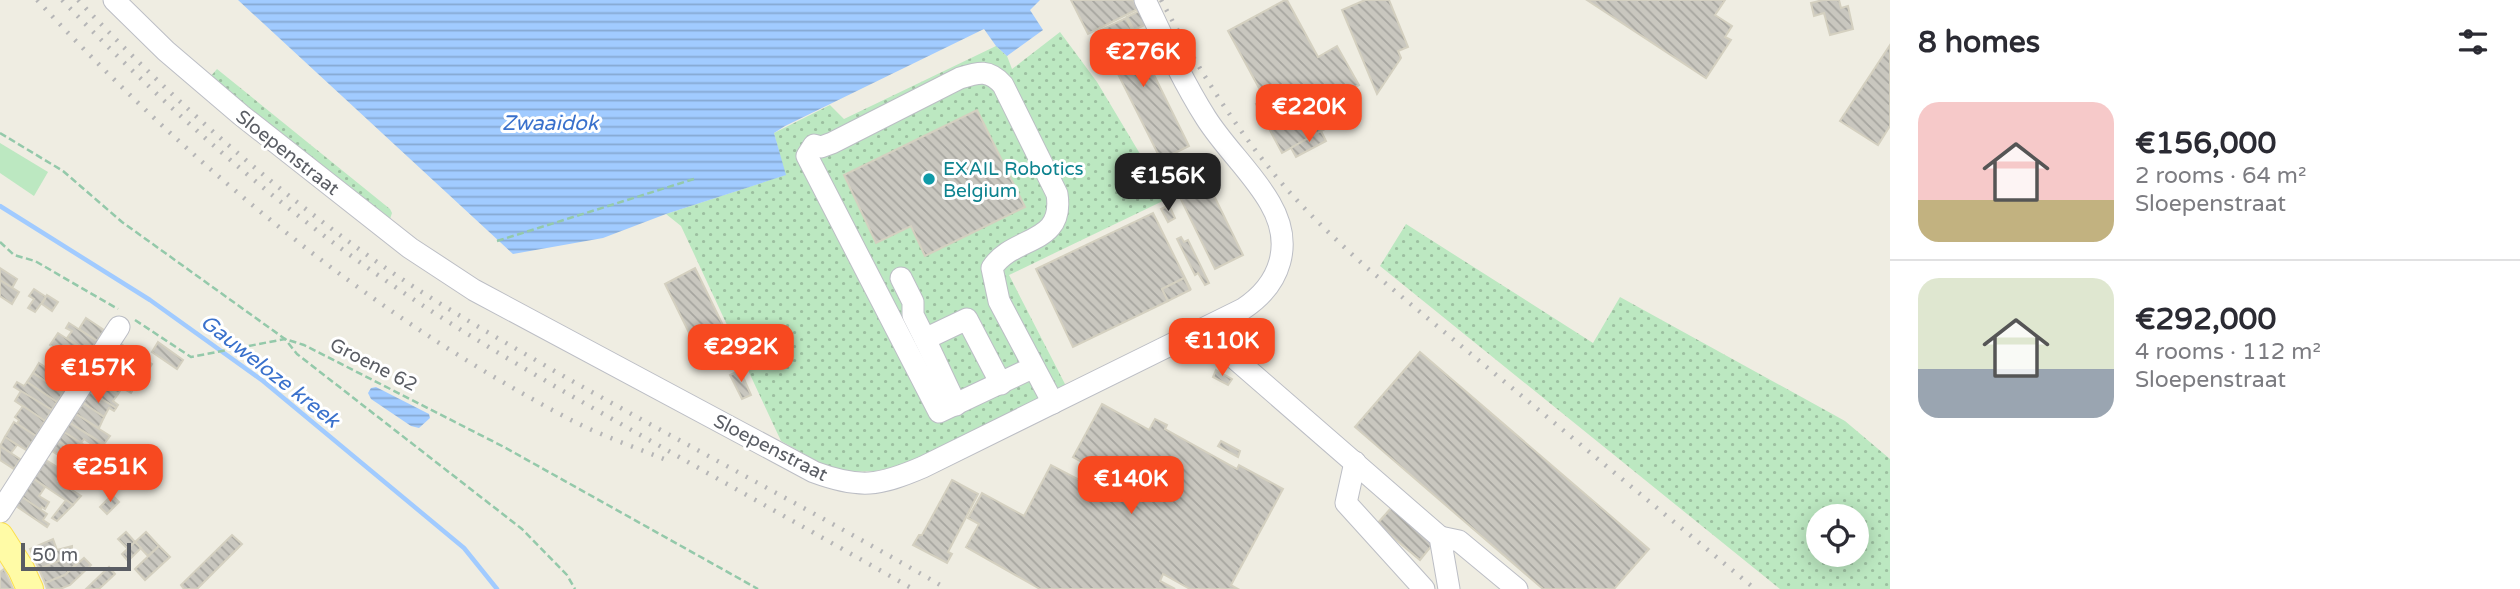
<!DOCTYPE html>
<html lang="en">
<head>
<meta charset="utf-8">
<style>
	body { margin:0; font-family:"Varela Round",sans-serif; background:#f7f7f7; color:#2b2b33; height:100vh; display:flex; flex-direction:column; font-size:26px; white-space:nowrap }
	* { box-sizing:border-box; margin:0 }
	p { font-size:23px; color:#7c7c81 }
	.icon { flex:none; width:38px; height:38px; fill:none; stroke:currentColor; stroke-width:2; stroke-linecap:round; stroke-linejoin:round }
	.map { position:relative; flex:1; overflow:hidden }
	.sheet { display:flex; flex-direction:column; background:#fff; width:630px }
	.sheet>* { flex:none }
	.tools { position:absolute; left:1806px; top:504px; display:grid; gap:14px }
	.tools a { display:grid; place-items:center; width:63px; height:63px; border-radius:50%; background:#fff; box-shadow:0 4px 18px #0003; font-size:35px }
	.scale { position:absolute; left:21px; bottom:18px; width:110px; box-sizing:border-box; padding-left:7px; border:4px solid #5a5d64; border-top:0; font-size:19px; line-height:24px; white-space:nowrap; color:#5a5d64; -webkit-text-stroke:5px #fff; paint-order:stroke }
	.price { position:absolute; translate:-50% -60px; padding:0 16px; border-radius:14px; background:#f74920; color:#fff; font-size:23px; line-height:46px; filter:drop-shadow(0 2px 4px #0008) }
	.price::after { content:''; position:absolute; left:50%; top:42px; width:21px; height:16px; margin-left:-10px; background:inherit; clip-path:polygon(0 0,100% 0,50% 100%) }
	.price.selected { background:#222; color:#fff }
	ul { padding:0; list-style:none }
	li { display:flex; align-items:center; gap:21px; height:175px; padding:0 28px }
	li+li { border-top:2px solid #e1e1e2 }
	li span { display:grid; place-items:center; flex:none; width:196px; height:140px; border-radius:21px; color:#555 }
	li>.icon { margin-inline-start:auto }
	span .icon { width:84px; height:84px; fill:#fffc; stroke-width:1 }
	li b { font-size:30px }
	h2 { display:flex; justify-content:space-between; align-items:center; height:84px; padding:0 28px; font-size:30px }
	main { display:flex; flex:1; min-height:0 }
	.map>svg:first-child { display:block }
	.grass { fill:url(#grass-dots); fill-rule:evenodd }
	.park { fill:#bce8c1 }
	.water { fill:url(#water-rules) }
	.lines { fill:none; stroke-linecap:round; stroke-linejoin:round }
	.stream { stroke:#a1cbff; stroke-width:4.5 }
	.building { fill:url(#building-back-hatch); stroke:#d4d0c0; stroke-width:2 }
	.minor-casing { stroke:#bcbec5; stroke-width:23 }
	.major-casing { stroke:#fcdf4d; stroke-width:28 }
	.path { stroke:#94c9aa; stroke-width:2.5; stroke-dasharray:7 3.5; stroke-linecap:butt }
	.minor { stroke:#fff; stroke-width:21 }
	.major { stroke:#fffba6; stroke-width:26 }
	.rail { stroke:#b6b6b7; stroke-width:4.5; stroke-dasharray:2 9; stroke-linecap:butt }
	.culture-dot { fill:#0f9aa8; stroke:#fff; stroke-width:2.5 }
	.labels { text-anchor:middle; stroke-width:6; stroke-linejoin:round; paint-order:stroke }
	.street-label { font-size:19px; fill:#5a5d64; stroke:#fff }
	.culture-label { font-size:19px; fill:#0d838f; stroke:#fff; text-anchor:start }
	.water-label { font-size:21px; font-style:italic; fill:#3a71cc; stroke:#fff }
</style>
</head>
<body>
<main>
<div class="map">
<svg width="1890" height="589" viewBox="0 0 1890 589">
	<defs>
		<pattern id="grass-dots" width="8" height="8" patternUnits="userSpaceOnUse" patternTransform="scale(1.75)"><rect width="8" height="8" fill="#bce8c1"/><path d="M2 2h.1M6 6h.1" fill="none" stroke="#9cbfa0" stroke-width="1.8" stroke-linecap="round"/></pattern>
		<pattern id="water-rules" width="6" height="5" patternUnits="userSpaceOnUse" patternTransform="scale(1.75)"><rect width="6" height="5" fill="#a1cbff"/><path d="M0 2.5h6" fill="none" stroke="#86a8d2"/></pattern>
		<pattern id="building-back-hatch" width="6" height="6" patternUnits="userSpaceOnUse" patternTransform="scale(1.75)"><rect width="6" height="6" fill="#c9c7bf"/><path d="M-1 5l2 2M0 0l6 6M5-1l2 2" fill="none" stroke="#a6a59f"/></pattern>
	</defs>
	<rect width="100%" height="100%" fill="#efede2"/>
	<g class="grass">
		<path d="M1060 32 1097 82 1167 199 1009 275 1066 386 902 465 876 471 848 472 822 464 781 441 681 226 666 214 785 175 774 133 830 105 844 119 996 46 1007 56 1012 69Z"/>
		<path d="M217 69 390 209 392 213 390 219 247 108 210 77Z"/>
		<path d="M1406 224 1593 343 1620 297 1845 421 1890 459V589H1780L1380 266ZM1818 516H1857V555H1818Z"/>
	</g>
	<path class="park" d="M0 143 48 172 34 196 0 173Z"/>
	<g class="water">
		<path d="M238 0H1040L1030 10 1043 30 1007 56 996 46 984 29 785 126 774 133 786 175 666 214 603 238 513 254Z"/>
		<path d="M376 387 429 414 430 418 419 428 411 426 371 399 368 393 371 388Z"/>
	</g>
	<g class="lines">
		<path class="stream" d="M0 206 150 300 263 381 464 548 497 589"/>
	</g>
	<g class="building">
		<path d="M1071 0H1133L1138 9 1088 34Z"/>
		<path d="M1285 0H1287L1318 57 1337 46 1359 85 1339 96 1350 115 1282 153 1256 104 1265 99 1228 31Z"/>
		<path d="M1365 0H1389L1408 47 1398 51 1401 58 1377 94 1342 10Z"/>
		<path d="M1587 0H1725L1715 15 1732 26 1725 37 1731 40 1706 78Z"/>
		<path d="M1823 0H1839L1841 8 1848 6 1853 29 1830 35 1824 13 1814 16 1811 3Z"/>
		<path d="M1141 10 1147 24 1134 30 1127 17Z"/>
		<path d="M1126 18 1189 146 1161 160 1097 32Z"/>
		<path d="M1890 45V126L1878 145 1840 121Z"/>
		<path d="M977 110 1025 207 925 256 911 226 876 243 844 175Z"/>
		<path d="M1321 131 1326 141 1296 157 1291 148Z"/>
		<path d="M1199 165 1243 255 1215 269 1171 179Z"/>
		<path d="M1169 205 1175 218 1168 222 1161 209Z"/>
		<path d="M1153 213 1191 290 1184 278 1162 289 1168 301 1073 347 1036 269Z"/>
		<path d="M1181 237 1184 242 1188 240 1209 283 1205 285 1198 273 1195 275 1177 239Z"/>
		<path d="M0 268 17 279 12 288 0 280Z"/>
		<path d="M695 268 736 352 715 362 709 350 700 355 665 284Z"/>
		<path d="M1184 278 1190 290 1168 301 1162 289Z"/>
		<path d="M0 280 19 292 12 304 0 296Z"/>
		<path d="M34 289 46 297 35 312 28 308 34 299 29 296Z"/>
		<path d="M47 295 58 302 52 311 42 304Z"/>
		<path d="M86 318 104 330 97 341 79 329Z"/>
		<path d="M69 323 97 341 89 353 67 338 72 331 66 328Z"/>
		<path d="M58 333 89 353 81 365 50 345Z"/>
		<path d="M158 342 183 360 177 369 152 352Z"/>
		<path d="M121 344 152 364 144 377 111 359Z"/>
		<path d="M1420 352 1649 549 1614 589H1543L1355 427Z"/>
		<path d="M64 354 81 365 76 373 59 361Z"/>
		<path d="M61 362 76 373 69 383 50 371 54 364 59 367Z"/>
		<path d="M39 363 69 383 63 393 33 373Z"/>
		<path d="M105 369 134 388 131 393 122 388 118 394 97 381Z"/>
		<path d="M740 370 751 395 742 399 730 375Z"/>
		<path d="M1216 370 1232 379 1228 385 1213 377Z"/>
		<path d="M33 373 63 393 57 402 27 382Z"/>
		<path d="M97 381 118 394 113 401 118 405 116 408 90 392Z"/>
		<path d="M17 382 24 386 27 382 57 402 52 410 14 387Z"/>
		<path d="M21 391 52 410 45 421 15 401Z"/>
		<path d="M90 392 116 408 114 411 109 408 104 417 83 403Z"/>
		<path d="M83 403 104 417 99 428 76 414Z"/>
		<path d="M1102 404 1149 430 1155 419 1167 425 1165 429 1237 469 1239 465 1283 489 1231 585 1238 589H1190L1163 574 1160 581 1175 589H1040L966 547 979 524 968 518 982 493 1024 516 1051 465 1085 483 1093 468 1073 457Z"/>
		<path d="M23 406 45 421 36 436 17 424 19 420 15 417Z"/>
		<path d="M76 414 110 436 104 444 70 423Z"/>
		<path d="M14 422 36 436 26 450 5 437Z"/>
		<path d="M70 423 104 445 101 450 84 439 81 443 64 432Z"/>
		<path d="M64 432 92 450 86 460 58 441Z"/>
		<path d="M5 437 17 445 11 453 0 446Z"/>
		<path d="M58 441 86 460 83 465 80 463 77 468 72 465 67 471 59 466 64 459 52 451Z"/>
		<path d="M1221 441 1240 451 1238 457 1218 446Z"/>
		<path d="M0 446 20 459 14 469 0 460Z"/>
		<path d="M46 460 65 472 58 481 81 496 73 505 34 479Z"/>
		<path d="M34 479 45 487 39 496 49 502 45 509 42 507 40 510 22 497Z"/>
		<path d="M952 480 978 494 948 552 952 554 947 563 913 545 919 535H922Z"/>
		<path d="M112 495 119 502 107 514 100 507Z"/>
		<path d="M22 497 47 514 43 520 49 524 47 527 16 506Z"/>
		<path d="M66 500 73 505 57 521 52 518Z"/>
		<path d="M1391 508 1433 544 1420 560 1377 524Z"/>
		<path d="M126 532 135 542 128 549 118 539Z"/>
		<path d="M146 532 159 546 148 556 135 542Z"/>
		<path d="M232 535 242 544 197 589H184L181 585Z"/>
		<path d="M53 539 57 550 72 546V548L59 561 39 569 30 549Z"/>
		<path d="M135 542 141 548 128 561 122 554Z"/>
		<path d="M159 546 170 557 145 580 135 569Z"/>
		<path d="M69 551 79 561 65 575 45 583 39 569 59 561Z"/>
		<path d="M84 558 91 565 70 585 60 589H47L45 583 65 575Z"/>
		<path d="M109 567 115 574 99 589H86Z"/>
		<path d="M4 569 10 582 13 589H0V572Z"/>
	</g>
	<g class="lines">
		<defs>
			<g id="minor">
				<path d="M114 0 166 51 241 115 410 248 474 290 814 472C860 489 879 486 923 467L1243 309C1281 284 1294 244 1270 203 1253 173 1225 148 1206 118 1182 80 1164 40 1145 0"/>
				<path d="M901 278 913 302V315L925 339"/>
				<path d="M1202 330 1440 537 1449 589"/>
				<path d="M1034 367 939 412 807 156 814 145 821 147 832 143 960 78C979 72 989 69 1003 85L1057 194C1065 246 1013 235 992 268L999 301 1053 403"/>
				<path d="M956 405 925 339 967 319 1001 384"/>
				<path d="M1355 462 1346 503 1424 589"/>
				<path d="M0 512 119 327"/>
				<path d="M1440 537 1459 541 1517 589"/>
			</g>
			<path id="major" d="M0 536 21 569 30 589"/>
		</defs>
		<use href="#minor" class="minor-casing"/>
		<use href="#major" class="major-casing"/>
		<g class="path">
			<path d="M0 133 63 171 122 222 285 339 304 345 504 447 758 589"/>
			<path d="M497 241 697 178"/>
			<path d="M0 242 14 255 35 261 118 309"/>
			<path d="M135 320 191 357 285 339 297 354 522 529 567 575 575 589"/>
		</g>
		<use href="#minor" class="minor"/>
		<use href="#major" class="major"/>
		<g class="rail">
			<path d="M37 0C191 166 369 314 571 420 602 436 637 448 669 461"/>
			<path d="M62 0C161 103 267 198 385 280 463 334 545 381 628 428 723 482 818 535 913 589"/>
			<path d="M78 0C172 100 277 193 390 271 444 308 501 340 558 373 687 446 819 514 947 589"/>
			<path d="M1161 0C1195 63 1233 125 1279 180 1306 212 1336 240 1367 268L1755 589"/>
		</g>
	</g>
	<circle class="culture-dot" cx="929" cy="179" r="7"/>
	<g class="labels">
		<g class="street-label">
			<text transform="translate(288 152) rotate(38)" y="7">Sloepenstraat</text>
			<text transform="translate(374 364) rotate(27)" y="7">Groene 62</text>
			<text transform="translate(771 447) rotate(27)" y="7">Sloepenstraat</text>
		</g>
		<g class="culture-label">
			<text x="943" y="175">EXAIL Robotics<tspan x="943" dy="22">Belgium</tspan></text>
		</g>
		<g class="water-label">
			<text x="550" y="130">Zwaaidok</text>
			<text transform="translate(270 371) rotate(38)" y="7">Gauweloze kreek</text>
		</g>
	</g>
</svg>
<div class="tools">
<a><svg class="icon" aria-label="locate" viewBox="0 0 24 24"><circle cx="12" cy="12" r="6"/><path d="M12 2v4M12 18v4M2 12h4M18 12h4"/></svg></a>
</div>
<div class="scale">50 m</div>
<b class="price" style="left:1143px;top:89px">€276K</b>
<b class="price" style="left:1309px;top:144px">€220K</b>
<b class="price selected" style="left:1168px;top:213px">€156K</b>
<b class="price" style="left:1222px;top:378px">€110K</b>
<b class="price" style="left:741px;top:384px">€292K</b>
<b class="price" style="left:98px;top:405px">€157K</b>
<b class="price" style="left:110px;top:504px">€251K</b>
<b class="price" style="left:1131px;top:516px">€140K</b>
</div>
<section class="sheet">
<h2>8 homes<svg class="icon" aria-label="filters" viewBox="0 0 24 24"><path d="M4 7h16M4 17h16"/><circle cx="9" cy="7" r="2"/><circle cx="15" cy="17" r="2"/></svg></h2>
<ul>
<li><span style="background:linear-gradient(#f6c9c9 70%,#c2b280 0)"><svg class="icon" aria-label="home" viewBox="0 0 24 24"><path d="M3 11l9-7 9 7M6 9v11h12V9"/></svg></span><div><b>€156,000</b><p>2 rooms · 64 m²</p><p>Sloepenstraat</p></div></li>
<li><span style="background:linear-gradient(#dfe7d0 65%,#9aa5b1 0)"><svg class="icon" aria-label="home" viewBox="0 0 24 24"><path d="M3 11l9-7 9 7M6 9v11h12V9"/></svg></span><div><b>€292,000</b><p>4 rooms · 112 m²</p><p>Sloepenstraat</p></div></li>
</ul>
</section>
</main>
</body>
</html>
